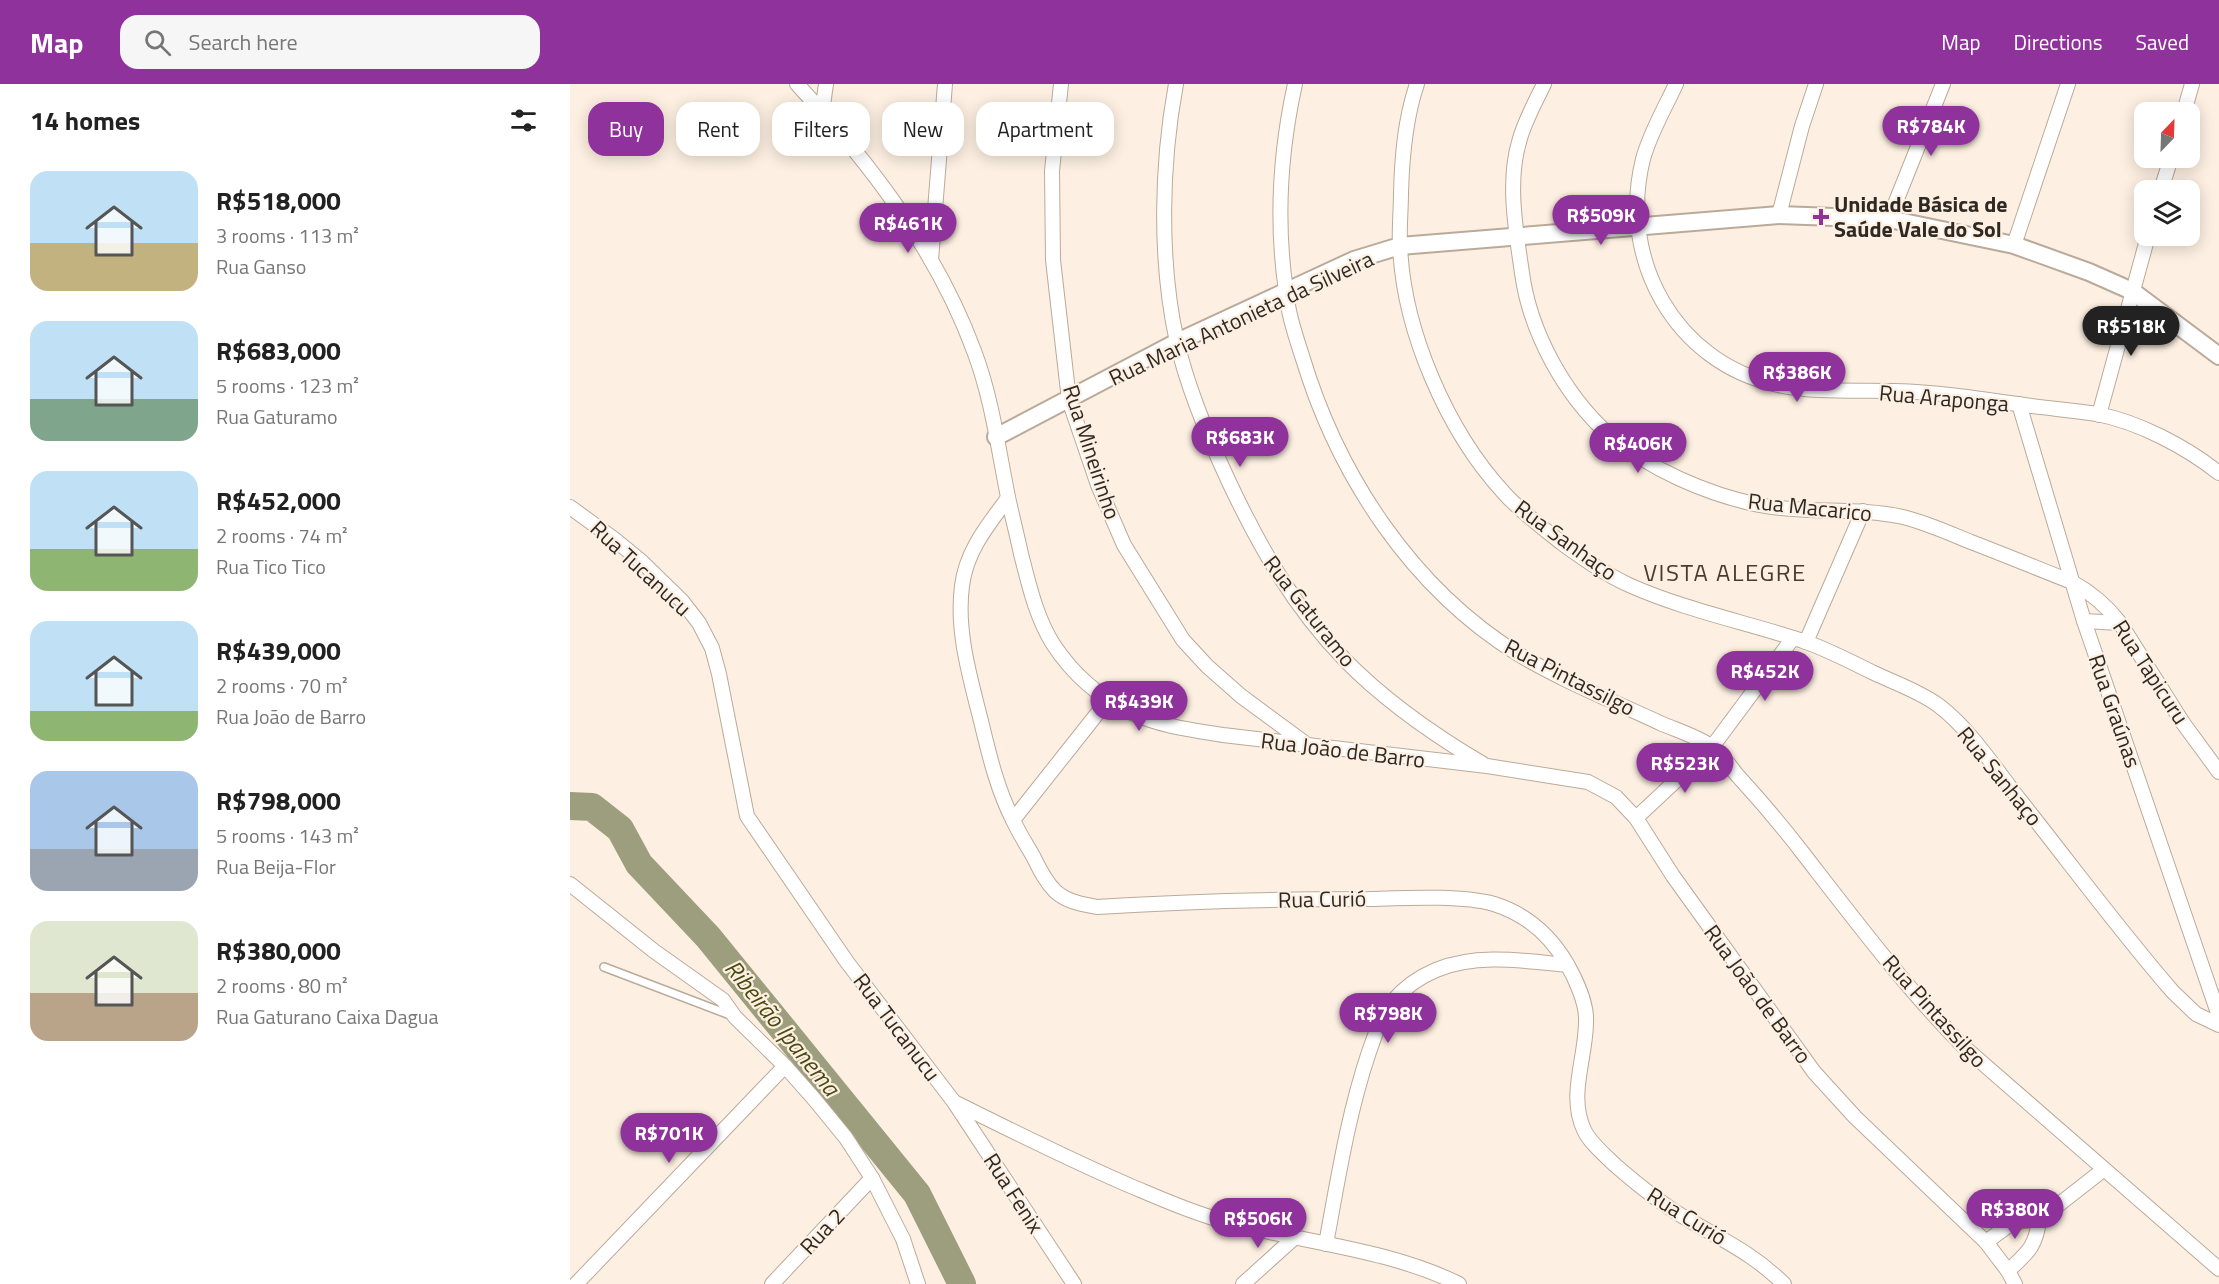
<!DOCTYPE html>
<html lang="en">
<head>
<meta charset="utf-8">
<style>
	body { margin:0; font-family:"Titillium Web",sans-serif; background:#f6f6f6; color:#222; height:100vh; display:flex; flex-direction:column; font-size:22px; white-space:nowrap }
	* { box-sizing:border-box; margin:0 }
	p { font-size:20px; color:#767676 }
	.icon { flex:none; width:33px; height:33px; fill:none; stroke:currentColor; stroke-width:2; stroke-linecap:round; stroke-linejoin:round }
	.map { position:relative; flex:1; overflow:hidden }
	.side { display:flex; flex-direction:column; background:#fff; width:570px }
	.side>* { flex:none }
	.banner { position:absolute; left:18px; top:18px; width:570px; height:54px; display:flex; gap:12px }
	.needle { width:39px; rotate:23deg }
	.buttons { position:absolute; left:1564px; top:18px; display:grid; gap:12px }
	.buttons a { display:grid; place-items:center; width:66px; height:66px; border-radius:12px; background:#fff; box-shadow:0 3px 15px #0003; font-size:30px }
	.price { position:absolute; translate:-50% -51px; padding:0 14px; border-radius:21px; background:#90329b; color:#fff; font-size:20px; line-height:39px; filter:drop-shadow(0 2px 3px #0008) }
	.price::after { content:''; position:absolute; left:50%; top:36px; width:18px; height:14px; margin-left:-9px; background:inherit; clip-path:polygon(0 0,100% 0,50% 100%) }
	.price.on { background:#222; color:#fff }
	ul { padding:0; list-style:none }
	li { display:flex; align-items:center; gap:18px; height:150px; padding:0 30px }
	li span { display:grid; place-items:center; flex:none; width:168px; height:120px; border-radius:18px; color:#555 }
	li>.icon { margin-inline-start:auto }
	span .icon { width:72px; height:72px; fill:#fffc; stroke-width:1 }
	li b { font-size:26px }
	h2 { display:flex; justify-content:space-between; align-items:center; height:72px; padding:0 30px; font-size:26px }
	.tag { padding:0 21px; border-radius:18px; background:#fff; box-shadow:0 3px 15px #0003; font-size:21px; line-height:54px }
	.tag.on { background:#90329b; color:#fff }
	header { display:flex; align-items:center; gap:36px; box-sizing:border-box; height:84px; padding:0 30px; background:#90329b; color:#fff }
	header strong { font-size:28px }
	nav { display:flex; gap:33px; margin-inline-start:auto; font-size:21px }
	.search { width:420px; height:54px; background:#f6f6f6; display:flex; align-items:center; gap:15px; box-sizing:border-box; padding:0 21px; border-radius:18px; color:#767676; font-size:22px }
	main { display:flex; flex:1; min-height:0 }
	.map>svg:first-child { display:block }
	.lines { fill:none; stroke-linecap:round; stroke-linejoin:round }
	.river { stroke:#9c9e7d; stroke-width:28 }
	.service-casing { stroke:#baaa9a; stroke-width:10 }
	.minor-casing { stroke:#baaa9a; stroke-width:16 }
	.tertiary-casing { stroke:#baaa9a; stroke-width:20 }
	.service { stroke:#fff; stroke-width:7 }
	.minor { stroke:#fff; stroke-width:14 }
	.tertiary { stroke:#fff; stroke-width:16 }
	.poi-dot { fill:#90329b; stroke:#fdf0e2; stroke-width:2 }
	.labels { text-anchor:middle; stroke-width:4.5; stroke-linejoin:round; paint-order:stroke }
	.poi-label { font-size:22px; font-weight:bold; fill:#2f2923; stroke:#fdf0e2; text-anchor:start }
	.street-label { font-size:22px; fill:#2f2923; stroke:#fdf0e2 }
	.neighbourhood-label { font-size:24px; letter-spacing:1.5px; fill:#493c2f; stroke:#fdf0e2 }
	.water-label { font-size:24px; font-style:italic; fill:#494a12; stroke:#fdf0e2 }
</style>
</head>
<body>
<header>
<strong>Map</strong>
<div class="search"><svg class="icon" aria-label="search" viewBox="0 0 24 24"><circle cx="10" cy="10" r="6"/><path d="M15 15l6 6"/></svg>Search here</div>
<nav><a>Map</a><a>Directions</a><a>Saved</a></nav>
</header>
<main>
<section class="side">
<h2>14 homes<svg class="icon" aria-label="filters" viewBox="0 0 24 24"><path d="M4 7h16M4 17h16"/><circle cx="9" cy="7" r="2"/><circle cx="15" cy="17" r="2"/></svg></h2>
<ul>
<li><span style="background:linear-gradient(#bfe0f5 60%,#c2b280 0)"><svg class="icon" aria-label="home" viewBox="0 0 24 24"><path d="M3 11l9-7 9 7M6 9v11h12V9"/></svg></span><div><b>R$518,000</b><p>3 rooms · 113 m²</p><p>Rua Ganso</p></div></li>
<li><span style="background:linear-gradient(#bfe0f5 65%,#7fa58c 0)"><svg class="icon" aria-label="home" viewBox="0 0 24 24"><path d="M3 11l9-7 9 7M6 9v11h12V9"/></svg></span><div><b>R$683,000</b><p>5 rooms · 123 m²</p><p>Rua Gaturamo</p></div></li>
<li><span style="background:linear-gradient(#bfe0f5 65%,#8fb573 0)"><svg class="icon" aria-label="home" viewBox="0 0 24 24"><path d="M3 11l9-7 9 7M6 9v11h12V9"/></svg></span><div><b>R$452,000</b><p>2 rooms · 74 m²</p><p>Rua Tico Tico</p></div></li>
<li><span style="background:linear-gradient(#bfe0f5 75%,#8fb573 0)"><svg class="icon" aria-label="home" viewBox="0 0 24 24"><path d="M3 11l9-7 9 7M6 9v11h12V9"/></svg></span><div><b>R$439,000</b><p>2 rooms · 70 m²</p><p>Rua João de Barro</p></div></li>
<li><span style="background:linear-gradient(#a9c7e8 65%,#9aa5b1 0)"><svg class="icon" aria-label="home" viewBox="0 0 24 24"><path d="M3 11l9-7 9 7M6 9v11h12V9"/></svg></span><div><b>R$798,000</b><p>5 rooms · 143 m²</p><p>Rua Beija-Flor</p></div></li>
<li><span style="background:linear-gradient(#dfe7d0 60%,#b9a48a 0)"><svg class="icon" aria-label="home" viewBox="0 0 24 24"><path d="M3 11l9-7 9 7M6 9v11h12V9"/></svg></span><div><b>R$380,000</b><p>2 rooms · 80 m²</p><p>Rua Gaturano Caixa Dagua</p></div></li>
</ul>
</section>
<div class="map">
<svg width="1649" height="1200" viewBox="0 0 1649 1200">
	<rect width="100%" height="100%" fill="#fdf0e2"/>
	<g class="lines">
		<path class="river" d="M0 722 22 723 50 745 69 780 138 853 347 1110 392 1200"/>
		<defs>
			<path id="service" d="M34 883 160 931"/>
			<g id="minor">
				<path d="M227 0C299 78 367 166 404 267 422 314 428 364 438 413 442 432 447 451 451 470 459 501 466 533 483 560 502 589 529 613 560 628 589 642 622 646 653 651L917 682 1018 698 1046 713 1066 734 1103 792 1244 988 1285 1033 1416 1158 1438 1187 1445 1200"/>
				<path d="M491 0 482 87 483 176 499 316 528 401 554 461 613 556 637 582 671 612 736 660"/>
				<path d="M606 0C591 81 589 177 607 258 618 306 638 353 659 398 690 464 724 523 775 576 815 617 864 651 913 680"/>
				<path d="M725 0C710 68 706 139 716 207 718 230 726 253 733 275 769 393 842 504 948 570 993 597 1043 617 1090 639 1106 646 1129 653 1142 663 1152 670 1160 682 1167 691 1190 716 1212 742 1232 768 1284 835 1335 903 1394 963L1649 1185"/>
				<path d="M847 0C835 35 832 72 831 109 831 126 829 144 830 161 833 246 877 347 934 409 951 428 973 444 993 460 1014 475 1035 490 1059 501 1115 526 1175 538 1233 557 1257 565 1281 578 1304 589 1325 599 1349 607 1368 621 1399 644 1425 684 1449 715 1500 779 1549 846 1603 908L1626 930 1649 941"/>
				<path d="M974 0C965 19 954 38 949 58 937 99 946 147 952 189 960 248 994 310 1038 350 1079 385 1136 410 1189 421 1236 430 1286 423 1333 433 1357 439 1379 449 1401 458 1435 471 1469 485 1502 498 1522 509 1536 521 1550 539L1613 639 1649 688"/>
				<path d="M1106 0C1095 24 1080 49 1073 75 1048 175 1105 279 1208 301 1246 309 1286 306 1325 307 1366 308 1406 314 1447 320 1473 324 1501 326 1527 330 1569 338 1616 363 1649 389"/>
				<path d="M252 28 256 0"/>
				<path d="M1614 28 1622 0"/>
				<path d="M1591 106 1601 74"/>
				<path d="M1209 131 1232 42 1246 0"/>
				<path d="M1319 135 1373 0"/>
				<path d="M1444 161 1498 0"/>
				<path d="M361 176 375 0"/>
				<path d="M1449 320 1514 537 1649 932"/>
				<path d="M1529 331 1578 152"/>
				<path d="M438 414C418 441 396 467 392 502 386 547 400 593 411 637 419 670 427 705 443 736 449 749 456 760 463 772 469 784 475 797 485 807 497 818 512 820 527 823 618 817 708 815 799 815 834 814 892 811 924 820 956 830 980 851 997 880 1005 894 1015 916 1016 932 1018 970 997 1009 1014 1046 1020 1059 1035 1071 1045 1081 1068 1101 1092 1121 1119 1136 1156 1158 1182 1169 1214 1200"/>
				<path d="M0 423 44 455 72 478 112 517 129 539 142 564 149 590 177 732 277 878 384 1018 504 1200"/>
				<path d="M1514 537 1550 539"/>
				<path d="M1236 558 1293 427"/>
				<path d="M1066 734 1142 663 1223 554"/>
				<path d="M443 736 538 616"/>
				<path d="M0 800 84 867 153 916 165 933 215 982 245 1016 276 1054 302 1094 333 1155 348 1200"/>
				<path d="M386 1019C444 1048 502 1077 563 1103 589 1114 616 1126 643 1134 724 1158 814 1163 889 1200"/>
				<path d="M1416 1158 1439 1141 1452 1137 1469 1136 1533 1086"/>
				<path d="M756 1160C768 1095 778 1030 799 968 805 951 811 932 822 918 834 904 849 893 866 886 907 869 955 877 997 881"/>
				<path d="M1438 1187C1457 1169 1466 1163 1469 1136"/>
				<path d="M6 1200 215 982"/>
				<path d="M202 1200 302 1094"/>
				<path d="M673 1200 724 1154"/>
			</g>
			<path id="tertiary" d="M426 353 607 258 784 176 830 162 1209 131 1319 135 1444 161 1519 188 1562 207 1649 272"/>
		</defs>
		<use href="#service" class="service-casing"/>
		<use href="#minor" class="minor-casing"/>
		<use href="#tertiary" class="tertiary-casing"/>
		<use href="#service" class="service"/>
		<use href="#minor" class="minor"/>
		<use href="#tertiary" class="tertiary"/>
	</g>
	<path class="poi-dot" d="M1248 124h6v6h6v6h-6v6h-6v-6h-6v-6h6z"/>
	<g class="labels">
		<g class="poi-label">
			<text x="1264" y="128">Unidade Básica de<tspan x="1264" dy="25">Saúde Vale do Sol</tspan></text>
		</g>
		<g class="street-label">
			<text transform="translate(671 234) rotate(-25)" y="8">Rua Maria Antonieta da Silveira</text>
			<text transform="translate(1374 314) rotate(5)" y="8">Rua Araponga</text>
			<text transform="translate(522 368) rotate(72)" y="8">Rua Mineirinho</text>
			<text transform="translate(1240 423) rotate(6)" y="8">Rua Macarico</text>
			<text transform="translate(996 456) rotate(36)" y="8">Rua Sanhaço</text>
			<text transform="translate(71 484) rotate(43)" y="8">Rua Tucanucu</text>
			<text transform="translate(740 527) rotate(52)" y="8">Rua Gaturamo</text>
			<text transform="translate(1581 588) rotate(57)" y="8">Rua Tapicuru</text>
			<text transform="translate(1000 593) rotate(27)" y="8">Rua Pintassilgo</text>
			<text transform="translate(1545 627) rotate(71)" y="8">Rua Graúnas</text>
			<text transform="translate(773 666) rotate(7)" y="8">Rua João de Barro</text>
			<text transform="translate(1430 692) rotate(51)" y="8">Rua Sanhaço</text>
			<text transform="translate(752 815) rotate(-1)" y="8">Rua Curió</text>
			<text transform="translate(1188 910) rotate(54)" y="8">Rua João de Barro</text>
			<text transform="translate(1365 927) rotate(48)" y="8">Rua Pintassilgo</text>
			<text transform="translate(327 943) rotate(53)" y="8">Rua Tucanucu</text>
			<text transform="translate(444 1109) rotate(57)" y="8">Rua Fenix</text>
			<text transform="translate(1117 1132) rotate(32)" y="8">Rua Curió</text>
			<text transform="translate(252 1147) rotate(-47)" y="8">Rua 2</text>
		</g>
		<g class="neighbourhood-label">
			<text x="1155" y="497">VISTA ALEGRE</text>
		</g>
		<g class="water-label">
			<text transform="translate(212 944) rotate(51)" y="8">Ribeirão Ipanema</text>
		</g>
	</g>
</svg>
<div class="buttons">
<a><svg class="needle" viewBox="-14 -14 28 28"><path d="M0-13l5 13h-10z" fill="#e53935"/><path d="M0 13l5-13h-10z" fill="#767676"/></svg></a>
<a><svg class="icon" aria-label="layers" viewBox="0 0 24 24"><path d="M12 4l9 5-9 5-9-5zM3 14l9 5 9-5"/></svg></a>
</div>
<b class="price" style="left:1361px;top:73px">R$784K</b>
<b class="price" style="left:1031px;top:162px">R$509K</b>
<b class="price" style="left:338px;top:170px">R$461K</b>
<b class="price on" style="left:1561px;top:273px">R$518K</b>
<b class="price" style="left:1227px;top:319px">R$386K</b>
<b class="price" style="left:670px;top:384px">R$683K</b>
<b class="price" style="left:1068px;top:390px">R$406K</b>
<b class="price" style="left:1195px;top:618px">R$452K</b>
<b class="price" style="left:569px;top:648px">R$439K</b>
<b class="price" style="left:1115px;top:710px">R$523K</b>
<b class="price" style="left:818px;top:960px">R$798K</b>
<b class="price" style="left:99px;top:1080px">R$701K</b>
<b class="price" style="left:1445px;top:1156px">R$380K</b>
<b class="price" style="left:688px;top:1165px">R$506K</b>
<div class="banner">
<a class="tag on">Buy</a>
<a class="tag">Rent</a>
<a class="tag">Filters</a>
<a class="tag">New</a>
<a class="tag">Apartment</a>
</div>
</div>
</main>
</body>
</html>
